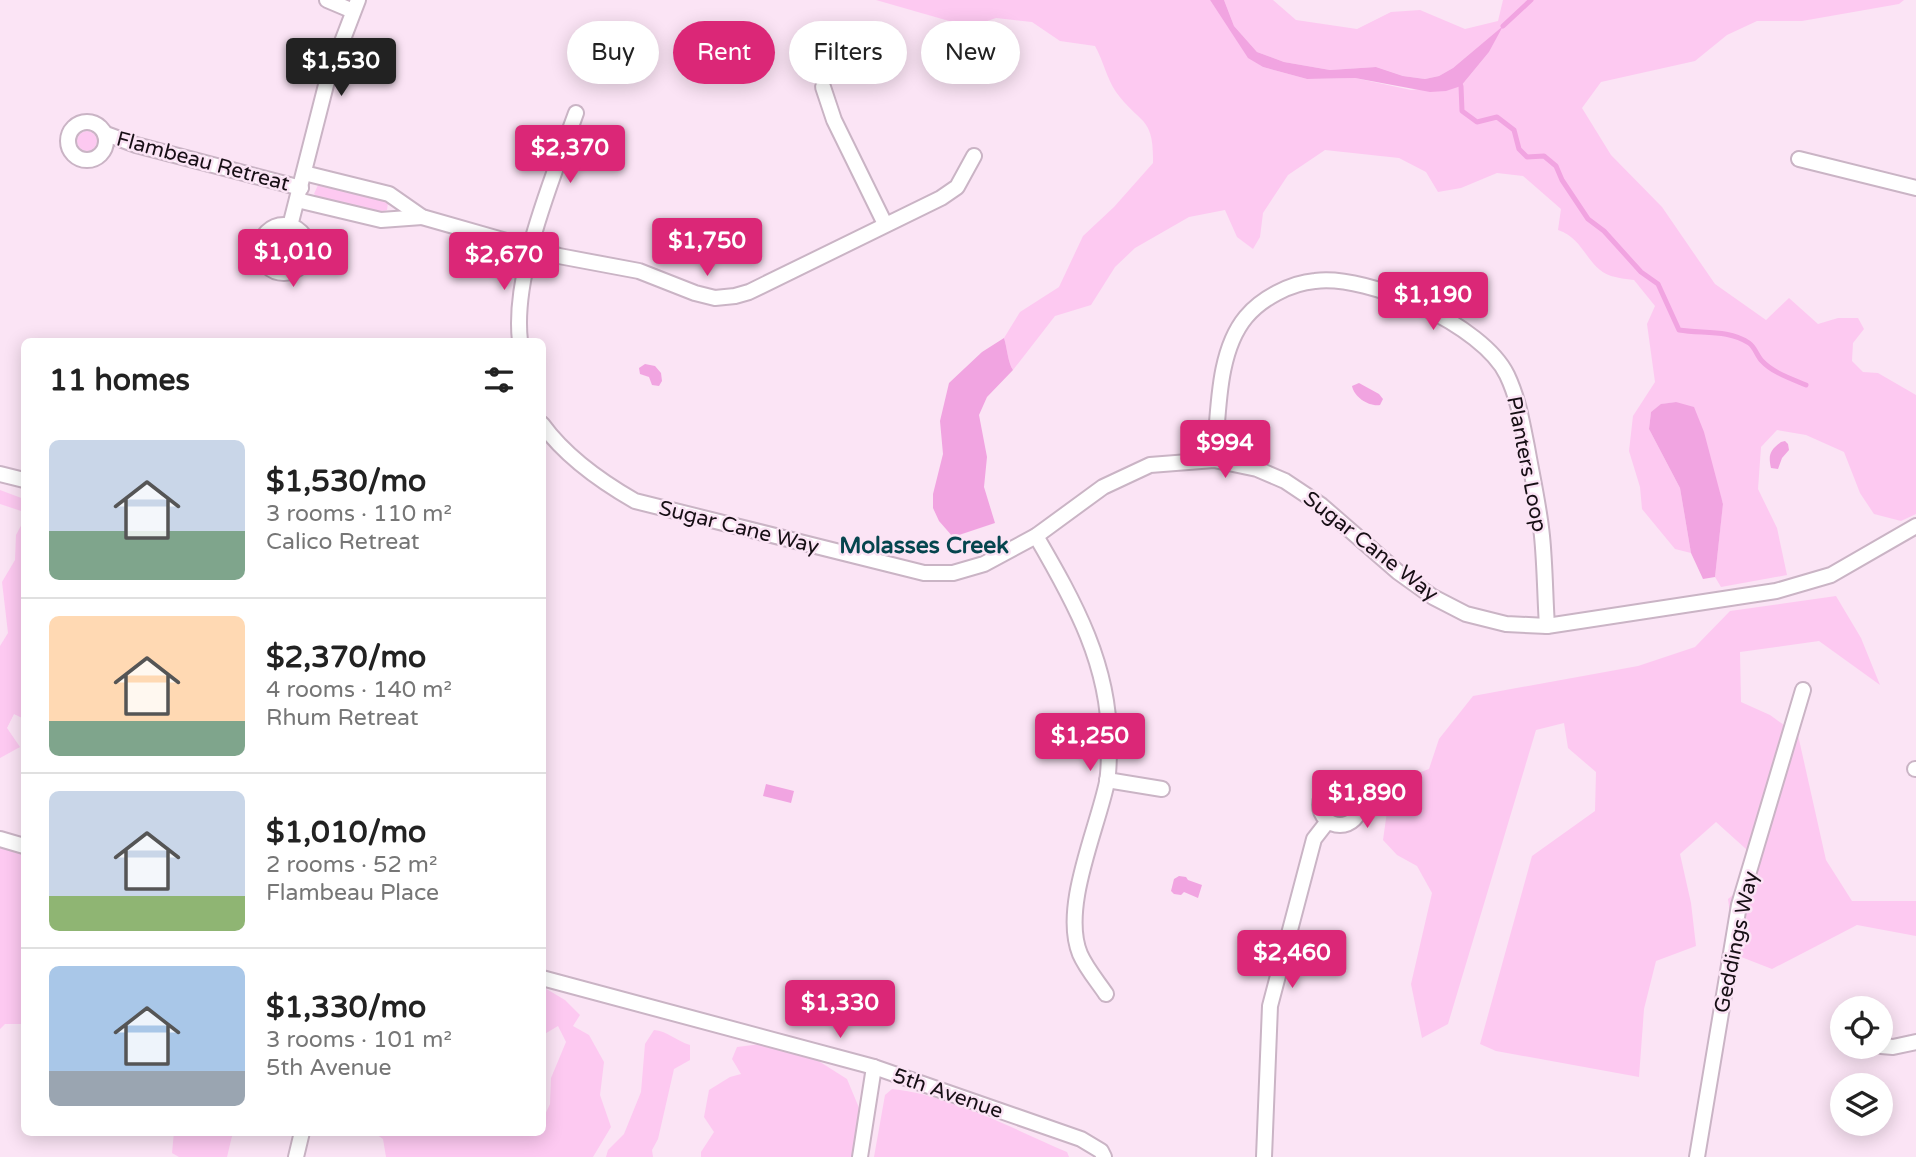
<!DOCTYPE html>
<html lang="en">
<head>
<meta charset="utf-8">
<style>
	body { margin:0; font-family:"Varela Round",sans-serif; background:#f2f2f2; color:#222; height:100vh; display:flex; flex-direction:column; font-size:26px; white-space:nowrap }
	* { box-sizing:border-box; margin:0 }
	p { font-size:23px; color:#767676 }
	.icon { flex:none; width:38px; height:38px; fill:none; stroke:currentColor; stroke-width:2; stroke-linecap:round; stroke-linejoin:round }
	.map { position:relative; flex:1; overflow:hidden }
	.sheet { position:absolute; left:21px; top:338px; width:525px; height:798px; display:flex; flex-direction:column; background:#fff; border-radius:10px; box-shadow:0 4px 18px #0003 }
	.sheet>* { flex:none }
	.guide { position:absolute; left:567px; top:21px; width:665px; height:63px; display:flex; gap:14px }
	.fabs { position:absolute; left:1830px; top:996px; display:grid; gap:14px }
	.fabs a { display:grid; place-items:center; width:63px; height:63px; border-radius:50%; background:#fff; box-shadow:0 4px 18px #0003; font-size:35px }
	.price { position:absolute; translate:-50% -60px; padding:0 16px; border-radius:7px; background:#db2777; color:#fff; font-size:23px; line-height:46px; filter:drop-shadow(0 2px 4px #0008) }
	.price::after { content:''; position:absolute; left:50%; top:42px; width:21px; height:16px; margin-left:-10px; background:inherit; clip-path:polygon(0 0,100% 0,50% 100%) }
	.price.selected { background:#222; color:#fff }
	ul { padding:0; list-style:none }
	li { display:flex; align-items:center; gap:21px; height:175px; padding:0 28px }
	li+li { border-top:2px solid #e0e0e0 }
	li span { display:grid; place-items:center; flex:none; width:196px; height:140px; border-radius:10px; color:#555 }
	li>.icon { margin-inline-start:auto }
	span .icon { width:84px; height:84px; fill:#fffc; stroke-width:1 }
	li b { font-size:30px }
	h2 { display:flex; justify-content:space-between; align-items:center; height:84px; padding:0 28px; font-size:30px }
	.tag { padding:0 24px; border-radius:32px; background:#fff; box-shadow:0 4px 18px #0003; font-size:24px; line-height:63px }
	.tag.selected { background:#db2777; color:#fff }
	.map>svg:first-child { display:block }
	.green { fill:#fdc9f1 }
	.water { fill:#f1a4e1 }
	.lines { fill:none; stroke-linecap:round; stroke-linejoin:round }
	.stream { stroke:#f1a4e1; stroke-width:5 }
	.minor-casing { stroke:#cab4c5; stroke-width:18 }
	.minor { stroke:#fff; stroke-width:14 }
	.labels { text-anchor:middle; stroke-width:5; stroke-linejoin:round; paint-order:stroke }
	.street-label { font-size:21px; fill:#170f15; stroke:#fbe4f5 }
	.neighbourhood-label { font-size:23px; font-weight:bold; fill:#05454e; stroke:#fbe4f5 }
</style>
</head>
<body>
<div class="map">
<svg width="1916" height="1157" viewBox="0 0 1916 1157">
	<rect width="100%" height="100%" fill="#fbe4f5"/>
	<g class="green">
		<path d="M876 0H1210L1248 57 1263 67 1307 79 1355 78 1411 90 1461 86 1489 52 1501 28 1453 68 1439 76 1425 79 1403 76 1376 67 1330 70 1284 62 1257 52 1234 26 1224 0H1273L1296 20 1357 29 1391 12 1420 10 1465 29 1498 21 1503 0H1904L1899 4 1802 21H1757L1727 35 1695 61 1601 82 1582 108 1611 155 1662 207 1715 284 1766 320 1789 298 1818 324 1838 318H1858L1864 329 1853 343 1852 361 1863 372 1878 373 1916 395V514L1901 521 1874 514 1860 493 1844 452 1806 435 1777 430 1761 447 1758 489 1777 528 1787 575 1721 587 1715 577 1723 503 1676 402 1662 404 1651 412 1649 429 1680 488 1691 553 1675 549 1642 509 1640 487 1629 451 1633 416 1655 382 1647 324 1655 306 1634 280C1626 279 1618 278 1611 276 1587 268 1584 238 1558 230L1561 209 1523 176 1497 173 1461 188 1438 192 1426 172 1399 158 1325 150 1288 175 1263 213 1260 237 1253 249 1237 237 1225 210 1189 217 1135 248 1115 267 1091 305 1055 316 1013 370C1008 363 1007 347 1004 338L1020 312 1059 287 1083 236 1114 207 1153 163C1154 115 1140 125 1116 92 1107 79 1103 60 1095 46L1060 41 1032 22 996 18 970 27Z"/>
		<circle cx="87" cy="141" r="10"/>
		<path d="M324 184 382 199 388 203 387 210 378 213 318 198 314 194 318 185Z"/>
		<circle cx="285" cy="247" r="15"/>
		<path d="M0 490 24 499V512L0 504Z"/>
		<path d="M24 520V719L14 714 7 728 20 747 0 758V646L8 633 2 582 15 560 16 535Z"/>
		<path d="M1836 596 1861 638 1880 685 1819 641 1740 652 1741 702 1770 715 1798 735 1826 860 1852 901H1916V936L1857 925 1772 969 1736 955 1728 899 1754 878 1746 849 1716 822 1680 854 1691 903 1696 946 1656 961 1644 1009 1639 1077 1496 1051 1480 1044 1532 856 1595 811 1596 772 1568 748 1564 723 1536 730 1448 1024 1422 1038 1411 984 1432 893 1417 866 1397 855 1383 840 1391 783 1429 769 1439 739 1473 696 1638 666 1695 647 1730 611Z"/>
		<circle cx="1339" cy="805" r="11"/>
		<path d="M0 846 24 852V1027L23 1024H5L0 1029Z"/>
		<path d="M543 987 565 1000 580 1015 573 1026 589 1035 604 1062 600 1095 611 1127 593 1157H386L383 1139 373 1132H542L543 1119 550 1104 551 1078 566 1042 558 1026 543 1035Z"/>
		<path d="M654 1030C668 1031 676 1041 690 1045V1060L674 1069 658 1139 652 1150 653 1157H606L608 1150 624 1134 641 1092 645 1044Z"/>
		<path d="M761 1044 817 1060 847 1079 862 1115 854 1157H701V1152L714 1132 704 1117 709 1090 730 1077 741 1074 732 1059 737 1047Z"/>
		<path d="M892 1089C951 1095 1013 1129 1067 1152L1069 1157H874L885 1095Z"/>
		<path d="M174 1132H233L227 1157H179L172 1153Z"/>
	</g>
	<g class="water">
		<path d="M1210 0H1224L1234 26 1257 52 1284 62 1330 70 1376 67 1403 76 1425 79 1439 76 1453 68 1503 26 1489 52 1461 86 1446 91 1430 92 1355 78 1307 79 1263 67 1248 58Z"/>
		<path d="M1004 338C1007 347 1008 363 1013 370L987 397 979 415 987 457 984 487 995 523 953 537 939 521 933 508V494L943 454 940 421 949 383 982 352Z"/>
		<path d="M645 364 655 366 661 373 662 381 659 386 652 385 649 377 640 374 639 368Z"/>
		<path d="M1359 383 1379 394 1383 399 1380 405C1369 407 1354 397 1352 386Z"/>
		<path d="M1676 402 1694 407 1704 432 1723 504 1715 577 1703 579 1691 553 1680 488 1649 429 1651 412 1661 404Z"/>
		<path d="M1785 441 1788 444 1789 450 1782 458 1778 469 1771 468C1768 455 1770 450 1781 442Z"/>
		<path d="M766 784 794 791 791 803 763 796Z"/>
		<path d="M1179 876 1186 877 1188 880 1202 885 1198 898 1184 892 1181 895 1174 894 1171 891 1174 879Z"/>
	</g>
	<g class="lines">
		<g class="stream">
			<path d="M1503 26 1531 0"/>
			<path d="M1461 86 1462 111 1477 122 1497 117 1514 130 1519 149 1527 157 1544 156 1556 166 1562 180 1588 219 1604 231 1641 272 1658 284 1679 330C1702 334 1728 329 1749 343 1755 347 1757 356 1762 361 1773 373 1792 379 1806 385"/>
		</g>
		<defs>
			<g id="minor">
				<path d="M327 0 353 11"/>
				<path d="M823 87 834 120 885 224"/>
				<circle cx="87" cy="141" r="19"/>
				<path d="M106 134 136 145 301 188"/>
				<path d="M1799 159 1916 188"/>
				<path d="M304 173 389 194 422 217 559 256 639 271 695 293 715 298 735 296 749 292 941 198 957 187 974 156"/>
				<path d="M297 200 381 220 422 217"/>
				<circle cx="284" cy="249" r="24"/>
				<path d="M290 226 327 81 358 0"/>
				<path d="M520 341C512 274 553 177 576 113"/>
				<path d="M542 424C566 457 600 481 635 501L924 573H953L984 564 1036 536 1103 487 1150 465 1214 460 1257 469 1285 481 1321 505 1398 572 1433 597 1466 614 1506 624 1547 626 1776 591 1831 575 1916 526"/>
				<path d="M1214 460C1219 416 1216 353 1246 317 1261 299 1290 283 1315 281 1369 274 1483 325 1507 375 1518 398 1522 422 1527 447 1532 476 1539 506 1542 536 1545 566 1545 596 1547 626"/>
				<path d="M0 474 24 480"/>
				<path d="M1036 536C1074 601 1111 667 1109 745 1109 757 1109 770 1107 782 1097 830 1061 908 1080 954 1086 968 1098 982 1106 994"/>
				<path d="M1915 769H1916"/>
				<path d="M1107 780 1162 789"/>
				<circle cx="1340" cy="805" r="20"/>
				<path d="M0 839 24 846"/>
				<path d="M542 978 874 1067 1081 1139 1101 1151 1104 1157"/>
				<path d="M1881 1046 1893 1047 1916 1042"/>
				<path d="M296 1157 302 1132"/>
				<path d="M860 1157 874 1067"/>
				<path d="M1264 1157 1270 1006 1314 839 1328 821"/>
				<path d="M1697 1157 1739 905 1803 690"/>
			</g>
		</defs>
		<use href="#minor" class="minor-casing"/>
		<use href="#minor" class="minor"/>
	</g>
	<g class="labels">
		<g class="street-label">
			<text transform="translate(203 161) rotate(15)" y="7">Flambeau Retreat</text>
			<text transform="translate(1527 464) rotate(79)" y="7">Planters Loop</text>
			<text transform="translate(739 527) rotate(14)" y="7">Sugar Cane Way</text>
			<text transform="translate(1371 546) rotate(38)" y="7">Sugar Cane Way</text>
			<text transform="translate(1736 942) rotate(-78)" y="7">Geddings Way</text>
			<text transform="translate(948 1093) rotate(19)" y="7">5th Avenue</text>
		</g>
		<g class="neighbourhood-label">
			<text x="924" y="553">Molasses Creek</text>
		</g>
	</g>
</svg>
<div class="fabs">
<a><svg class="icon" aria-label="locate" viewBox="0 0 24 24"><circle cx="12" cy="12" r="6"/><path d="M12 2v4M12 18v4M2 12h4M18 12h4"/></svg></a>
<a><svg class="icon" aria-label="layers" viewBox="0 0 24 24"><path d="M12 4l9 5-9 5-9-5zM3 14l9 5 9-5"/></svg></a>
</div>
<b class="price selected" style="left:341px;top:98px">$1,530</b>
<b class="price" style="left:570px;top:185px">$2,370</b>
<b class="price" style="left:707px;top:278px">$1,750</b>
<b class="price" style="left:293px;top:289px">$1,010</b>
<b class="price" style="left:504px;top:292px">$2,670</b>
<b class="price" style="left:1433px;top:332px">$1,190</b>
<b class="price" style="left:1225px;top:480px">$994</b>
<b class="price" style="left:1090px;top:773px">$1,250</b>
<b class="price" style="left:1367px;top:830px">$1,890</b>
<b class="price" style="left:1292px;top:990px">$2,460</b>
<b class="price" style="left:840px;top:1040px">$1,330</b>
<div class="guide">
<a class="tag">Buy</a>
<a class="tag selected">Rent</a>
<a class="tag">Filters</a>
<a class="tag">New</a>
</div>
<section class="sheet">
<h2>11 homes<svg class="icon" aria-label="filters" viewBox="0 0 24 24"><path d="M4 7h16M4 17h16"/><circle cx="9" cy="7" r="2"/><circle cx="15" cy="17" r="2"/></svg></h2>
<ul>
<li><span style="background:linear-gradient(#c9d6e8 65%,#7fa58c 0)"><svg class="icon" aria-label="home" viewBox="0 0 24 24"><path d="M3 11l9-7 9 7M6 9v11h12V9"/></svg></span><div><b>$1,530/mo</b><p>3 rooms · 110 m²</p><p>Calico Retreat</p></div></li>
<li><span style="background:linear-gradient(#ffd9b3 75%,#7fa58c 0)"><svg class="icon" aria-label="home" viewBox="0 0 24 24"><path d="M3 11l9-7 9 7M6 9v11h12V9"/></svg></span><div><b>$2,370/mo</b><p>4 rooms · 140 m²</p><p>Rhum Retreat</p></div></li>
<li><span style="background:linear-gradient(#c9d6e8 75%,#8fb573 0)"><svg class="icon" aria-label="home" viewBox="0 0 24 24"><path d="M3 11l9-7 9 7M6 9v11h12V9"/></svg></span><div><b>$1,010/mo</b><p>2 rooms · 52 m²</p><p>Flambeau Place</p></div></li>
<li><span style="background:linear-gradient(#a9c7e8 75%,#9aa5b1 0)"><svg class="icon" aria-label="home" viewBox="0 0 24 24"><path d="M3 11l9-7 9 7M6 9v11h12V9"/></svg></span><div><b>$1,330/mo</b><p>3 rooms · 101 m²</p><p>5th Avenue</p></div></li>
</ul>
</section>
</div>
</body>
</html>
